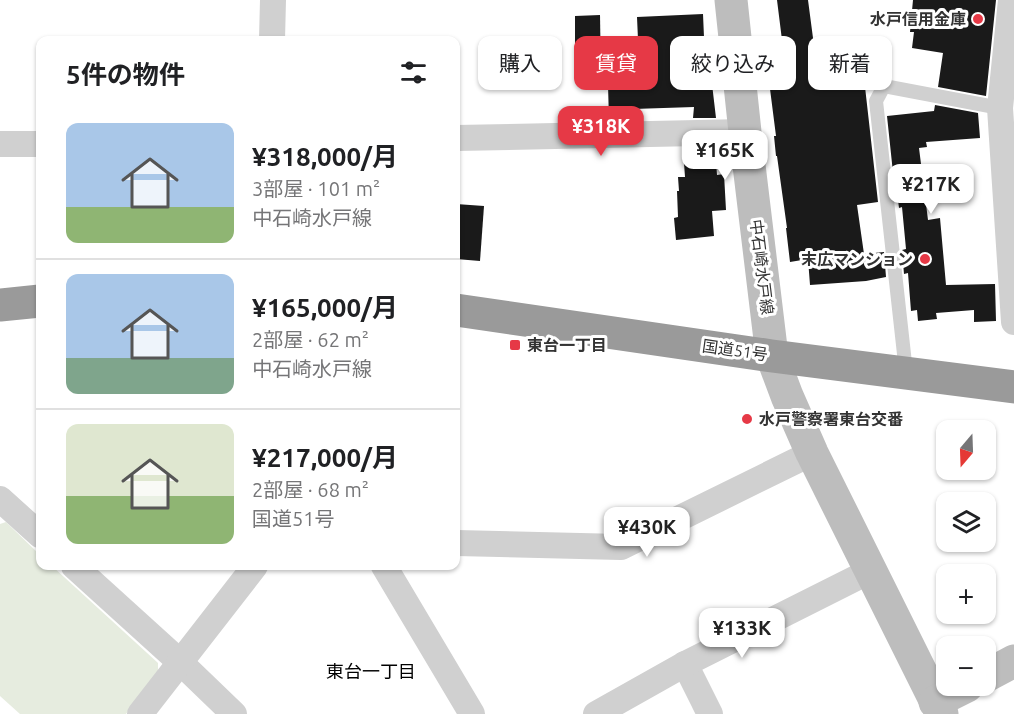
<!DOCTYPE html>
<html lang="ja">
<head>
<meta charset="utf-8">
<style>
	body { margin:0; font-family:Ubuntu,"Noto Sans JP",sans-serif; background:#f2f2f2; color:#202124; height:100vh; display:flex; flex-direction:column; font-size:22px; white-space:nowrap }
	* { box-sizing:border-box; margin:0 }
	p { font-size:20px; color:#757577 }
	.icon { flex:none; width:33px; height:33px; fill:none; stroke:currentColor; stroke-width:2; stroke-linecap:round; stroke-linejoin:round }
	.map { position:relative; flex:1; overflow:hidden }
	.panel { position:absolute; left:36px; top:36px; width:424px; height:534px; display:flex; flex-direction:column; background:#fff; border-radius:12px; box-shadow:0 2px 4px #0004 }
	.panel>* { flex:none }
	.top-card { position:absolute; left:478px; top:36px; width:446px; height:54px; display:flex; gap:12px }
	.needle { width:39px; rotate:199deg }
	.controls { position:absolute; left:936px; top:420px; display:grid; gap:12px }
	.controls a { display:grid; place-items:center; width:60px; height:60px; border-radius:12px; background:#fff; box-shadow:0 2px 4px #0004; font-size:30px }
	.price { position:absolute; translate:-50% -51px; padding:0 14px; border-radius:12px; background:#fff; color:#222; font-size:20px; line-height:39px; filter:drop-shadow(0 2px 3px #0008) }
	.price::after { content:''; position:absolute; left:50%; top:36px; width:18px; height:14px; margin-left:-9px; background:inherit; clip-path:polygon(0 0,100% 0,50% 100%) }
	.price.selected { background:#e63946; color:#fff }
	ul { padding:0; list-style:none }
	li { display:flex; align-items:center; gap:18px; height:150px; padding:0 30px }
	li+li { border-top:2px solid #e0e0e0 }
	li span { display:grid; place-items:center; flex:none; width:168px; height:120px; border-radius:12px; color:#555 }
	li>.icon { margin-inline-start:auto }
	span .icon { width:72px; height:72px; fill:#fffc; stroke-width:1 }
	li b { font-size:26px }
	h2 { display:flex; justify-content:space-between; align-items:center; height:72px; padding:0 30px; font-size:26px }
	.pill { padding:0 21px; border-radius:12px; background:#fff; box-shadow:0 2px 4px #0004; font-size:21px; line-height:54px }
	.pill.selected { background:#e63946; color:#fff }
	.map>svg:first-child { display:block }
	.green { fill:#e6ecdf }
	.building { fill:#1a1a1a }
	.lines { fill:none; stroke-linecap:round; stroke-linejoin:round }
	.lane { stroke:#d0d0d0; stroke-width:14 }
	.street { stroke:#d0d0d0; stroke-width:26 }
	.secondary { stroke:#bdbdbd; stroke-width:33 }
	.highway { stroke:#9a9a9a; stroke-width:33 }
	.poi-dot { fill:#e63946; stroke:#fff; stroke-width:2 }
	.labels { text-anchor:middle; stroke-width:6; stroke-linejoin:round; paint-order:stroke }
	.poi-label { font-size:16px; font-weight:bold; fill:#333; stroke:#fff; text-anchor:end }
	.street-label { font-size:16px; fill:#333; stroke:#fff }
	.neighbourhood-label { font-size:18px; fill:#000; stroke:#fff }
</style>
</head>
<body>
<div class="map">
<svg width="1014" height="714" viewBox="0 0 1014 714">
	<rect width="100%" height="100%" fill="#fff"/>
	<path class="green" d="M6 522 40 555V566H52L158 663V671L126 714H20L0 696V524Z"/>
	<g class="building">
		<path d="M777 0H808L818 76 830 75 831 82 864 78 878 202 857 205 864 254 884 252 886 277 866 281 810 285 808 259 790 262 786 228H787L777 156H776L774 136H776L764 42 782 40Z"/>
		<path d="M913 0H996L986 96 938 87 943 53 912 48 914 32H910Z"/>
		<path d="M703 14 706 84H712L716 118H693L694 107 633 109V119L609 120 608 85H640L637 17Z"/>
		<path d="M600 15 601 76H575V16Z"/>
		<path d="M935 105 978 113 980 138 926 142 927 147 919 148 928 220 940 218 946 285 995 284 996 321 974 322V310L936 313 937 319 918 321 917 310 911 311 908 273 904 274 902 250 906 249 902 207 899 208 898 200 896 201 887 116 934 111Z"/>
		<path d="M690 148H715L717 175 724 174 726 210 712 211 714 236 676 240 674 218 678 217 677 191H679L678 177H685L683 149Z"/>
		<path d="M456 204 484 206 480 261 456 259Z"/>
	</g>
	<g class="lines">
		<path class="lane" d="M906 372 876 101 884 86 1000 108"/>
		<g class="street">
			<path d="M1011 0 1000 108 1014 322"/>
			<path d="M272 40 273 0"/>
			<path d="M456 138 745 132"/>
			<path d="M0 144H40"/>
			<path d="M0 499 40 535"/>
			<path d="M456 543 621 547 812 453"/>
			<path d="M74 566 181 663 234 714"/>
			<path d="M384 566 472 714"/>
			<path d="M685 664 710 714"/>
			<path d="M140 714 255 566"/>
			<path d="M596 714 685 664 870 571"/>
		</g>
		<g class="secondary">
			<path d="M731 0 745 132 772 356 787 396 812 453 942 714"/>
			<path d="M986 676 1014 661"/>
			<path d="M935 702 967 686"/>
		</g>
		<g class="highway">
			<path d="M0 305 40 301"/>
			<path d="M456 310 772 356 1014 387"/>
		</g>
	</g>
	<g class="poi-dot">
		<circle cx="978" cy="19" r="6"/>
		<circle cx="925" cy="259" r="6"/>
		<rect x="509" y="339" width="12" height="12" rx="3"/>
		<circle cx="747" cy="419" r="6"/>
	</g>
	<g class="labels">
		<g class="poi-label">
			<text x="966" y="25">水戸信用金庫</text>
			<text x="913" y="265">末広マンション</text>
			<text x="527" y="351" text-anchor="start">東台一丁目</text>
			<text x="759" y="425" text-anchor="start">水戸警察署東台交番</text>
		</g>
		<g class="street-label">
			<text transform="translate(762 267) rotate(83)" y="6">中石崎水戸線</text>
			<text transform="translate(735 350) rotate(8)" y="6">国道51号</text>
		</g>
		<g class="neighbourhood-label">
			<text x="371" y="678">東台一丁目</text>
		</g>
	</g>
</svg>
<div class="controls">
<a><svg class="needle" viewBox="-14 -14 28 28"><path d="M0-13l5 13h-10z" fill="#e53935"/><path d="M0 13l5-13h-10z" fill="#757577"/></svg></a>
<a><svg class="icon" aria-label="layers" viewBox="0 0 24 24"><path d="M12 4l9 5-9 5-9-5zM3 14l9 5 9-5"/></svg></a>
<a>+</a>
<a>−</a>
</div>
<b class="price selected" style="left:601px;top:157px">¥318K</b>
<b class="price" style="left:725px;top:181px">¥165K</b>
<b class="price" style="left:931px;top:215px">¥217K</b>
<b class="price" style="left:647px;top:558px">¥430K</b>
<b class="price" style="left:742px;top:659px">¥133K</b>
<div class="top-card">
<a class="pill">購入</a>
<a class="pill selected">賃貸</a>
<a class="pill">絞り込み</a>
<a class="pill">新着</a>
</div>
<section class="panel">
<h2>5件の物件<svg class="icon" aria-label="filters" viewBox="0 0 24 24"><path d="M4 7h16M4 17h16"/><circle cx="9" cy="7" r="2"/><circle cx="15" cy="17" r="2"/></svg></h2>
<ul>
<li><span style="background:linear-gradient(#a9c7e8 70%,#8fb573 0)"><svg class="icon" aria-label="home" viewBox="0 0 24 24"><path d="M3 11l9-7 9 7M6 9v11h12V9"/></svg></span><div><b>¥318,000/月</b><p>3部屋 · 101 m²</p><p>中石崎水戸線</p></div></li>
<li><span style="background:linear-gradient(#a9c7e8 70%,#7fa58c 0)"><svg class="icon" aria-label="home" viewBox="0 0 24 24"><path d="M3 11l9-7 9 7M6 9v11h12V9"/></svg></span><div><b>¥165,000/月</b><p>2部屋 · 62 m²</p><p>中石崎水戸線</p></div></li>
<li><span style="background:linear-gradient(#dfe7d0 60%,#8fb573 0)"><svg class="icon" aria-label="home" viewBox="0 0 24 24"><path d="M3 11l9-7 9 7M6 9v11h12V9"/></svg></span><div><b>¥217,000/月</b><p>2部屋 · 68 m²</p><p>国道51号</p></div></li>
</ul>
</section>
</div>
</body>
</html>
